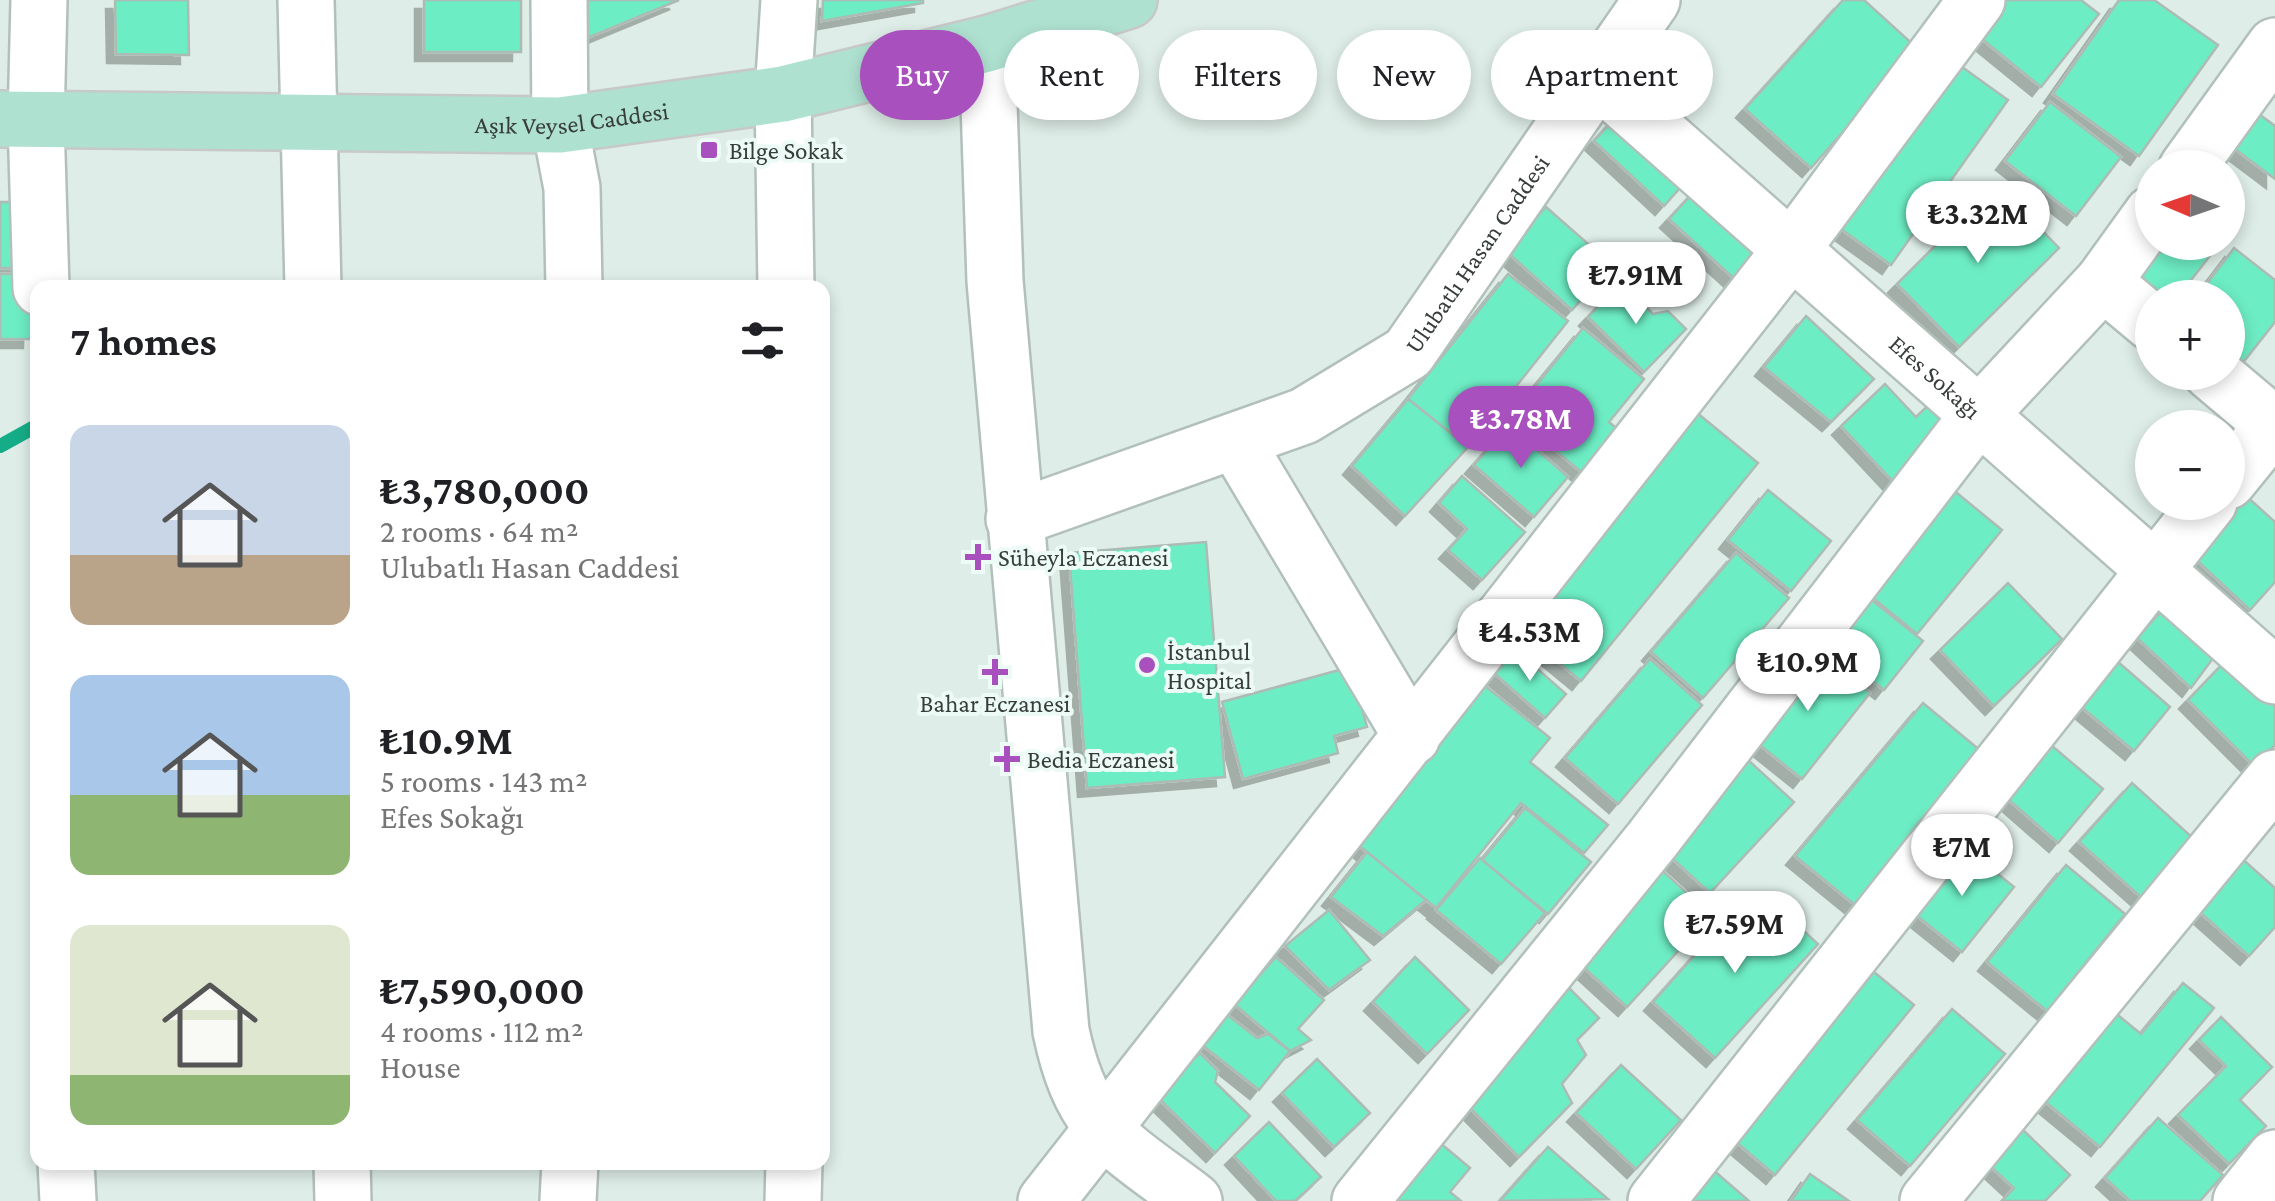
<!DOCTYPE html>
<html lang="en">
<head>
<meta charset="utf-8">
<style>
	body { margin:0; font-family:"Crimson Pro",serif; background:#f2f2f2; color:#202124; height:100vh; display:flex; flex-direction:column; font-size:38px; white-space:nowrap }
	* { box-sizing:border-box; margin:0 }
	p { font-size:32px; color:#757577 }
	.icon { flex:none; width:55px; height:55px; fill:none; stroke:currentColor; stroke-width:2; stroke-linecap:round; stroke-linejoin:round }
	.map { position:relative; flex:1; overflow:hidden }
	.side { position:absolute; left:30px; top:280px; width:800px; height:890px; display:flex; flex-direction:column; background:#fff; border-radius:20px; box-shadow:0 5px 15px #0003 }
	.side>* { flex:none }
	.hud { position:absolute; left:860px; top:30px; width:950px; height:90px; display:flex; gap:20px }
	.needle { width:65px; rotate:272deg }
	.fabs { position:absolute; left:2135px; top:150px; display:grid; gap:20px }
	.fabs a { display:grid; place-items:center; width:110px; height:110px; border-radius:50%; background:#fff; box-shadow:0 5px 15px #0003; font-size:50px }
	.price { position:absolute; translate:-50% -85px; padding:0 22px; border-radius:35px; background:#fff; color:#222; font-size:32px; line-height:65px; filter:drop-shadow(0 2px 5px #0008) }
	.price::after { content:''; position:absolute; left:50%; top:60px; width:30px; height:22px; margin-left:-15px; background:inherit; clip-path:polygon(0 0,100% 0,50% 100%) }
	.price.current { background:#a850bd; color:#fff }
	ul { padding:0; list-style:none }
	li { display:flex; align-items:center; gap:30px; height:250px; padding:0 40px }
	li span { display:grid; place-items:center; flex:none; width:280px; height:200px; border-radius:20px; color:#555 }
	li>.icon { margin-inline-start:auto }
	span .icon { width:120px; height:120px; fill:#fffc; stroke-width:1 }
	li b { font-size:42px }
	h2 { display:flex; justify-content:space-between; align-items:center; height:120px; padding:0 40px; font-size:42px }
	.chip { padding:0 35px; border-radius:45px; background:#fff; box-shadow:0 5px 15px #0003; font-size:35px; line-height:90px }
	.chip.current { background:#a850bd; color:#fff }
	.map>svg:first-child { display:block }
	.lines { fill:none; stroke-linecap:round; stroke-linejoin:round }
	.stream { stroke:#15ad87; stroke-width:14 }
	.building { fill:#6dedc4; stroke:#adbbb5; stroke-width:2.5; filter:url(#shadow) }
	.minor-casing { stroke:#b2c0ba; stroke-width:60 }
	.major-casing { stroke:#c7c9c8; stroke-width:60 }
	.minor { stroke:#fff; stroke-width:55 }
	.major { stroke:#afe1d0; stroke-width:55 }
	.poi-dot { fill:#a850bd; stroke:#ecfbf5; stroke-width:4 }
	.labels { text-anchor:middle; stroke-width:8; stroke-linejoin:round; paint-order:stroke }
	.street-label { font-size:25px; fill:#373d3b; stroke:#ecfbf5 }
	.poi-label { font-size:25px; fill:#373d3b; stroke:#ecfbf5; text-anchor:start }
</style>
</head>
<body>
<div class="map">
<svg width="2275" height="1201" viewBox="0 0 2275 1201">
	<defs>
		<filter id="shadow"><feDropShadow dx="-9" dy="9" stdDeviation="0" flood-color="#0004"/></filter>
	</defs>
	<rect width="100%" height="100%" fill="#deede7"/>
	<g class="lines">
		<path class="stream" d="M0 446 38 425"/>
	</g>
	<g class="building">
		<path d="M115 0H188L189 55 116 54Z"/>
		<rect x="424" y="0" width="97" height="52"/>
		<path d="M563 0H679L563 48Z"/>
		<path d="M823 0H923V3L822 21Z"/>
		<path d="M1843 0H1864L1917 48 1811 168 1745 109Z"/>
		<path d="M2004 0H2081L2099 14 2041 87 1977 35Z"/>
		<path d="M2119 0H2154L2218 45 2139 156 2053 94Z"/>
		<path d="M1944 54 2008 100 1891 265 1827 219Z"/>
		<path d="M2050 102 2121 157 2076 216 2005 161Z"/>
		<path d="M2248 106 2275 126V179L2223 140Z"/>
		<path d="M1625 107 1695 171 1664 206 1594 141Z"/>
		<path d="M1704 181 1776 247 1741 285 1669 219Z"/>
		<path d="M1997 184 2059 248 1959 347 1897 284Z"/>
		<rect x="0" y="202" width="37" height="66"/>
		<path d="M1546 207 1612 265 1572 310 1506 251Z"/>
		<path d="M2152 242 2220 243 2177 298H2152L2118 272Z"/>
		<path d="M2234 248 2275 280V322L2242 364 2228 352V298H2196Z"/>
		<path d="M0 274H33L32 339H0Z"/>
		<path d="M1508 274 1568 321 1468 447 1408 399Z"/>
		<path d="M1621 282 1653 314 1668 311 1686 329 1644 372 1588 317Z"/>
		<path d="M1806 316 1874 379 1831 422 1764 367Z"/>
		<path d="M1583 328 1644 379 1609 422 1620 431 1585 475 1512 415Z"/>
		<path d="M1885 384 1916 417 1937 397 1965 427 1900 489 1841 426Z"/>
		<path d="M1408 399 1468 447 1405 516 1352 466Z"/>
		<path d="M1696 412 1758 463 1581 681 1519 630Z"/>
		<path d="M1509 425 1568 477 1534 517 1474 465Z"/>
		<path d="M1462 476 1525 532 1482 580 1448 550 1467 529 1439 503Z"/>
		<path d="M1946 484 2002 530 1917 634 1862 589Z"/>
		<path d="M1768 490 1831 541 1791 591 1728 540Z"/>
		<path d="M2244 494 2275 522V582L2250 610 2190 554Z"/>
		<path d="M1206 542 1225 777 1087 788 1069 553Z"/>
		<path d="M1736 553 1789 598 1703 698 1651 652Z"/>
		<path d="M2008 583 2062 639 1994 706 1940 650Z"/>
		<path d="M2179 592 2214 657 2191 688 2137 638Z"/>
		<path d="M1863 593 1923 641 1884 690 1824 642Z"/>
		<path d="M1515 649 1566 694 1545 718 1494 673Z"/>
		<path d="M1814 649 1870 693 1802 779 1746 734Z"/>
		<path d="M2237 649 2275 692V745L2254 766 2188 700Z"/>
		<path d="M2110 655 2170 707 2134 751 2073 700Z"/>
		<path d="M1650 659 1702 705 1618 804 1565 758Z"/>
		<path d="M1350 667 1367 727 1334 736 1338 753 1243 779 1222 702Z"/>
		<path d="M1484 685 1550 738 1530 762 1608 825 1584 853 1521 803 1436 908 1357 844Z"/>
		<path d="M1923 703 1982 752 1855 905 1795 856Z"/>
		<path d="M2045 740 2103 789 2058 843 2001 793Z"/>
		<path d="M1736 749 1794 802 1710 893 1652 840Z"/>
		<path d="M2132 783 2194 839 2142 898 2079 842Z"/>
		<path d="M1525 808 1591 862 1548 914 1482 860Z"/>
		<path d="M1963 846 2014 887 1962 952 1911 911Z"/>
		<path d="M1367 852 1426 900 1383 936 1331 897Z"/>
		<path d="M2239 856 2275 888V927L2249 956 2194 907Z"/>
		<path d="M1480 858 1545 913 1501 964 1436 910Z"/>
		<path d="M1653 862 1711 915 1627 1007 1569 954Z"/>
		<path d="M2066 865 2125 914 2047 1011 1987 962Z"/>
		<path d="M1766 896 1818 944 1715 1058 1653 1002 1727 919 1737 928Z"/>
		<path d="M1329 910 1370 960 1329 990 1285 946Z"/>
		<path d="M1276 957 1324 1000 1298 1029 1311 1040 1290 1051 1234 1004Z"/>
		<path d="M1415 957 1469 1010 1427 1054 1373 1002Z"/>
		<path d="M1874 972 1914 1005 1775 1175 1735 1141Z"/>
		<path d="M1557 976 1599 1018 1577 1040 1586 1055 1562 1084 1572 1103 1519 1157 1458 1096Z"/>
		<path d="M2183 983 2214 1008 2100 1147 2042 1099 2113 1011 2141 1034Z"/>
		<path d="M1952 1009 2005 1054 1910 1166 1857 1120Z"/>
		<path d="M1225 1013 1257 1038 1268 1034 1290 1051 1259 1090 1201 1044Z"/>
		<path d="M2221 1017 2272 1067 2240 1100 2266 1126 2229 1164 2178 1115 2226 1066 2199 1040Z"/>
		<path d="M1200 1053 1218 1071 1215 1082 1250 1116 1215 1153 1157 1097Z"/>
		<path d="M1317 1059 1370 1113 1334 1147 1282 1093Z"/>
		<path d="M1621 1065 1681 1120 1636 1169 1576 1113Z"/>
		<path d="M2158 1118 2223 1175 2200 1201H2130L2105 1178Z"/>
		<path d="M1269 1122 1321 1177 1295 1201H1276L1234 1156Z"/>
		<path d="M2023 1130 2070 1175 2045 1201H2002L2014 1188 1989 1165Z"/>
		<path d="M1439 1142 1470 1168 1450 1192 1461 1201H1364Z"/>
		<path d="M1548 1147 1608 1199 1500 1201Z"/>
		<path d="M1696 1155 1749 1201H1658Z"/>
		<path d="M1810 1174 1849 1201H1791Z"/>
	</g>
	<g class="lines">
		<defs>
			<g id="minor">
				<path d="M39 0 36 121 41 288"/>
				<path d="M306 0 313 288"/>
				<path d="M559 0 560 125 572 188 574 288"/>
				<path d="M987 44 995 281 1061 1031C1082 1131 1118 1143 1194 1201"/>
				<path id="s1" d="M1598 79 2275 676"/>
				<path d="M2187 168 2275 46"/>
				<path d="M2103 282 2152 323"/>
				<path d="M786 288 783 94 789 0"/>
				<path d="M2211 372 2275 426"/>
				<path d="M1236 442 1412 737"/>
				<path d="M2228 481 2275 423"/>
				<path id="s2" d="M1014 519 1304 416 1408 353 1652 0"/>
				<path d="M66 1162 68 1201"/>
				<path d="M342 1162 343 1201"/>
				<path d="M568 1201 570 1162"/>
				<path d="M793 1201 794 1162"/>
				<path d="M1046 1201 1791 250 1977 0"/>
				<path d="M1360 1201 1652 840 1978 416 2103 282 2152 214"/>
				<path d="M1656 1201 2209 502"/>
				<path d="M1928 1201 2275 778"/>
				<path d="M2241 1201 2275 1158"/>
			</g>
			<g id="major">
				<path id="s3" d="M0 119 560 125 783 94 987 44 1129 0"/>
			</g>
		</defs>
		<use href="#minor" class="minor-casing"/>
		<use href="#major" class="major-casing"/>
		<use href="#minor" class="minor"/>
		<use href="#major" class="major"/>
	</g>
	<g class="poi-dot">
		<rect x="699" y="140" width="20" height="20" rx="5"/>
		<path d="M973 542h10v10h10v10h-10v10h-10v-10h-10v-10h10z"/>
		<circle cx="1147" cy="665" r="10"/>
		<path d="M990 657h10v10h10v10h-10v10h-10v-10h-10v-10h10z"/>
		<path d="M1002 744h10v10h10v10h-10v10h-10v-10h-10v-10h10z"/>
	</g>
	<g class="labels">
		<g class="street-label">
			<text dy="9" stroke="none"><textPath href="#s3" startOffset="572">Aşık Veysel Caddesi</textPath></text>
			<text dy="9" stroke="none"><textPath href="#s2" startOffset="550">Ulubatlı Hasan Caddesi</textPath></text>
			<text dy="9" stroke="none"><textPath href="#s1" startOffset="450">Efes Sokağı</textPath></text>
		</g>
		<g class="poi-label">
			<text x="729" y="159">Bilge Sokak</text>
			<text x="998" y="566">Süheyla Eczanesi</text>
			<text x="1167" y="660">İstanbul<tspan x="1167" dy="29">Hospital</tspan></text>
			<text x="995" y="712" text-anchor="middle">Bahar Eczanesi</text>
			<text x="1027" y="768">Bedia Eczanesi</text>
		</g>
	</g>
</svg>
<div class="fabs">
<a><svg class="needle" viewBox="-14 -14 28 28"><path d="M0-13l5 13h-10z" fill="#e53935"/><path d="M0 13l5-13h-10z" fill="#757577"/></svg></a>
<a>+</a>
<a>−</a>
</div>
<b class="price" style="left:1978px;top:266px">₺3.32M</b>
<b class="price" style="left:1636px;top:327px">₺7.91M</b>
<b class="price current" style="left:1521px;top:471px">₺3.78M</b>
<b class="price" style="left:1530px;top:684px">₺4.53M</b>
<b class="price" style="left:1808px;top:714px">₺10.9M</b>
<b class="price" style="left:1962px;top:899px">₺7M</b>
<b class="price" style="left:1735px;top:976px">₺7.59M</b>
<div class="hud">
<a class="chip current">Buy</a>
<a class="chip">Rent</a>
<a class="chip">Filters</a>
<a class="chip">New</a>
<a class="chip">Apartment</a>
</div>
<section class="side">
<h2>7 homes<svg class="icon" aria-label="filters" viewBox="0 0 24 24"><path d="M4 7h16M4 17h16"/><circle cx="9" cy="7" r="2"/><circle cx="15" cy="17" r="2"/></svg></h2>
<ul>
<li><span style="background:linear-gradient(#c9d6e8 65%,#b9a48a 0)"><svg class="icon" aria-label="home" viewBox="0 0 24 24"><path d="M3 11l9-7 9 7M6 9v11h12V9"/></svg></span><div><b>₺3,780,000</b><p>2 rooms · 64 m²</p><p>Ulubatlı Hasan Caddesi</p></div></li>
<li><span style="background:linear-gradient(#a9c7e8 60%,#8fb573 0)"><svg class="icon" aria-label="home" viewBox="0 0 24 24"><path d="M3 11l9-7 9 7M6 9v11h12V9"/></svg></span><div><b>₺10.9M</b><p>5 rooms · 143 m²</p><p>Efes Sokağı</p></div></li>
<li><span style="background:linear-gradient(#dfe7d0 75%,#8fb573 0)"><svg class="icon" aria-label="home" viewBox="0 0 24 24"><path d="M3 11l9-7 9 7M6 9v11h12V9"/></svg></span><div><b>₺7,590,000</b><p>4 rooms · 112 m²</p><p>House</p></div></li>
</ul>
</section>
</div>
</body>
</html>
